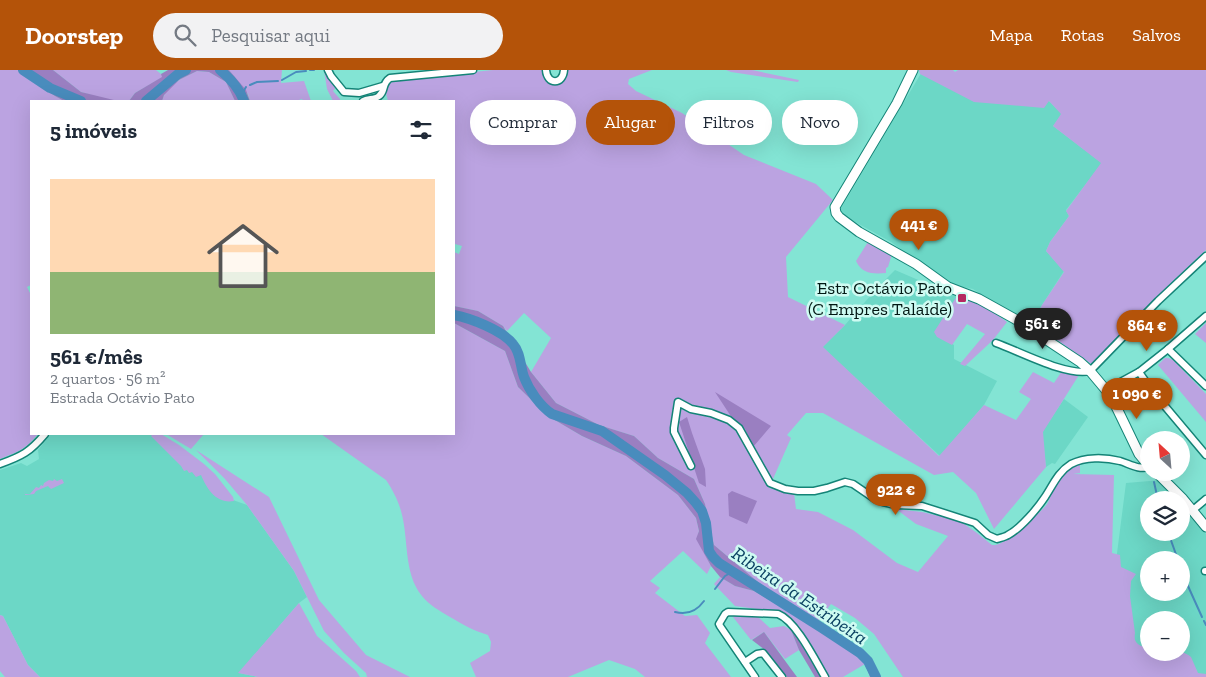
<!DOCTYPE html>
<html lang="pt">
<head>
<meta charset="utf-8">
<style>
	body { margin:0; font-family:"Zilla Slab",serif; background:#f2f2f3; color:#1f2937; height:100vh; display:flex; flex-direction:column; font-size:19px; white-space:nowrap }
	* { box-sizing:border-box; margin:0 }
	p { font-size:16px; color:#747a83 }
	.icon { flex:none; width:28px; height:28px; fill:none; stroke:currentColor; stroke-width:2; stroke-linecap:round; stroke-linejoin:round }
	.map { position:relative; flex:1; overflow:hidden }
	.details { position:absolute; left:30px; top:30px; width:425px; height:335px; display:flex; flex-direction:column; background:#fff; border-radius:0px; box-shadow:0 5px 20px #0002 }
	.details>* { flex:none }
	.hud { position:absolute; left:470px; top:30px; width:475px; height:45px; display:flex; gap:10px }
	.needle { width:32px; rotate:334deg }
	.fabs { position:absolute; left:1140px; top:361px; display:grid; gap:10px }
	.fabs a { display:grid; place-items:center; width:50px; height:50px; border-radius:50%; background:#fff; box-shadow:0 5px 20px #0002; font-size:25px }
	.price { position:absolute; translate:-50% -42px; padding:0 11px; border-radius:18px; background:#b45309; color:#fff; font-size:16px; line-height:32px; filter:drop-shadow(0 1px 2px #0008) }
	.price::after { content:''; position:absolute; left:50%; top:30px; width:15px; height:11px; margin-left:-8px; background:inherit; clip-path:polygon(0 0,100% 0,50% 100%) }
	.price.current { background:#222; color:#fff }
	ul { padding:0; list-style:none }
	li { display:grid; align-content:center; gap:10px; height:265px; padding:0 20px }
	li span { display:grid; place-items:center; height:155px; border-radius:0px; color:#555 }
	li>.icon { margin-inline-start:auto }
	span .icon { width:90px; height:90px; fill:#fffc; stroke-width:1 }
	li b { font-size:21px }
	h2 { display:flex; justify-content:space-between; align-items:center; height:60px; padding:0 20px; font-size:21px }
	.chip { padding:0 18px; border-radius:22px; background:#fff; box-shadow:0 5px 20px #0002; font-size:18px; line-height:45px }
	.chip.current { background:#b45309; color:#fff }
	header { display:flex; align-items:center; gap:30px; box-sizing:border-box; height:70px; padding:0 25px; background:#b45309; color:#fff }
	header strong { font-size:24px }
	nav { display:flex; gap:28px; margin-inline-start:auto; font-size:18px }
	.search { width:350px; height:45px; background:#f2f2f3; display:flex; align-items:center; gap:12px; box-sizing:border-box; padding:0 18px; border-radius:28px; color:#747a83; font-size:19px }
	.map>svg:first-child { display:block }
	.built { fill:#6cd7c6; fill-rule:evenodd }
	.green { fill:#bba3e1 }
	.forest { fill:#9a7fc1 }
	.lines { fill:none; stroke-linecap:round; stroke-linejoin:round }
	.stream { stroke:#498cbd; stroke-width:2 }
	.river { stroke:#498cbd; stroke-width:10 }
	.street-casing { stroke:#148477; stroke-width:9 }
	.secondary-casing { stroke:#148477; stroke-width:11 }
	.street { stroke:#fff; stroke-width:6 }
	.secondary { stroke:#fff; stroke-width:9 }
	.poi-dot { fill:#b52860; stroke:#cefbf2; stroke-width:2 }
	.labels { text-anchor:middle; stroke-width:5; stroke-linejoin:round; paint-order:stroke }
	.poi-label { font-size:18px; fill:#001713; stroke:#cefbf2; text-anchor:end }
	.water-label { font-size:19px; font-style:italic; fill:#0b4162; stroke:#cefbf2 }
</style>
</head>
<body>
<header>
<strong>Doorstep</strong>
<div class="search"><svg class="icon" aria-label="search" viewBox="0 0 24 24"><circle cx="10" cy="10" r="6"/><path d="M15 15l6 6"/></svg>Pesquisar aqui</div>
<nav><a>Mapa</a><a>Rotas</a><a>Salvos</a></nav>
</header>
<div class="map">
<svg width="1206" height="607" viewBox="0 0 1206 607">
	<rect width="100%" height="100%" fill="#83e4d4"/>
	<g class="built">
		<path d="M923 0 1049 31 1062 44 1053 56 1102 93 1066 140 1069 146 1050 172 1046 181 1064 201 1042 235 1031 257 973 219 958 216 935 204 891 172 841 144 840 140Z"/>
		<path d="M895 200 958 227 936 263 954 275V289L997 311 984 335 940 386 822 277 845 255 878 217Z"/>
		<path d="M1064 329 1088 347 1055 394 1052 393 1046 397 1042 362Z"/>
		<path d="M51 364H156L233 430 247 435 294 501 307 527 299 533 239 603 258 607H40L28 595 3 546 0 545V400L21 393 27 396 39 389 38 380Z"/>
		<path d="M1162 410 1180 430H1149V462H1181V432L1206 464V607H1195L1181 582V550H1149V577H1131L1115 499 1126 413ZM1149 490H1181V522H1149Z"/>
	</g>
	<g class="green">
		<path d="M0 0H18L55 26 64 31H31V215L27 217 31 225V364H38C25 380 19 381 0 389Z"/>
		<path d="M53 0H156L161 4 163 7 135 23 129 31H112L81 22Z"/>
		<path d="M229 0H282L281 13 304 11 311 31H303L302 29 296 31H250L248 24Z"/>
		<path d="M324 0H327L337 16 333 21 340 29V31H333L327 19Z"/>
		<path d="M493 0H544L543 3 545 8 551 13H561C566 9 569 6 566 0H652L629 9 628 14 636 21 682 43 744 85 816 114 833 130 786 187 788 227 845 255 823 277 939 386 984 335 1016 350 1031 329 1019 322 1033 302 1054 313 1062 301 1079 305 1043 362 1046 397 994 459 976 423 953 402 934 405 823 343H806L787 365 791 368 769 418 794 423 796 439 818 442 853 460 897 493 918 502 948 466 916 454 896 439 922 442 960 451 977 463 992 475C994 475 997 475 999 474 1008 470 1042 442 1047 434 1051 428 1051 422 1054 416 1058 406 1070 398 1080 394V403L1073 404 1114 405 1112 483 1120 485 1121 497 1136 504 1131 511 1130 526 1135 563C1134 570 1135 572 1141 576L1149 574V582H1181V581C1185 584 1188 584 1191 587L1198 603 1206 604V607H903L874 564 855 548 831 534 818 551 770 522 714 475 705 434 694 409 658 388 634 366 599 355 556 333 531 302 551 268 524 243 507 261 503 256 478 241 454 236V182L459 184 462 176 455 174 454 177V31H388C385 19 383 14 397 10Z"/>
		<path d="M726 0H752L799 10 798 12 731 2Z"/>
		<path d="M919 0H953L955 2 958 0H1206V180L1173 211 1093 295 1054 268 1032 254 1042 235 1064 202 1046 181 1050 172 1069 146 1066 141 1101 93 1053 56 1061 44 1049 31 1044 38 974 32 920 4Z"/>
		<path d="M197 1 209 2 226 12 235 31H162C166 15 183 8 197 1Z"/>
		<path d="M868 172 892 184 888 197 886 198V203C873 204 862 204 856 191Z"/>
		<path d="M957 226 986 237 1007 252 993 270 965 296 960 294 985 264 967 254 952 275 937 267 934 262Z"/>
		<path d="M454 253 505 281 518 317 548 346 582 366 626 386 678 425 696 448 699 461 697 469 711 496 707 504 683 481 650 511 660 518 655 523 685 546 697 545 710 563 705 573 731 607H645L635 599 609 590 568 607H476L470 593 490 581 491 572 488 565C474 561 462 554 450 547 440 541 429 535 422 526 403 503 409 468 401 441 398 430 392 419 386 410L321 364H454Z"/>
		<path d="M1206 253V273L1195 264Z"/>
		<path d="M1165 288H1168L1173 290 1206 324V352L1158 295Z"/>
		<path d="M153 364H161L179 375 204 394 215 404 233 427 234 431C216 434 207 419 201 405L196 407 192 402 189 403 187 400 184 401 181 396 151 366Z"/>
		<path d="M166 364H180L185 365 187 364H204L191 379Z"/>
		<path d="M196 380 269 427 319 530 366 585 410 607H367L366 603 344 583 324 561 294 501 247 435 225 409Z"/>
		<path d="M54 409 57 411 62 409 64 413 51 419 48 416 36 421 34 424 25 425 24 417 25 424H30L36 417 39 418 41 415 43 416 44 413 49 410 53 411Z"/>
		<path d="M720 507 735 516 754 521 825 563 854 584 865 594 843 607H828L798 557 791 548 783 544 771 541 735 536 714 514Z"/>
		<path d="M299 533 317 566 356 601 360 607H258L238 603Z"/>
		<path d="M731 544 758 547 770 558 784 556 791 560 799 580 785 589 764 562 751 570 733 547Z"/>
		<path d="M0 545 3 546 28 595 40 607H5L0 601Z"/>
	</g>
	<g class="forest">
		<path d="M18 0H53L81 22 118 31H64L55 26Z"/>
		<path d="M168 0H229L246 20 250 31H235L226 12 209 2 197 1 179 10 164 25 162 31H129L135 23 162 7 161 4Z"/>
		<path d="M454 236 478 241 503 256 531 302 556 333 599 355 634 366 658 388 694 409 705 434 714 475 770 522 818 551 851 573 873 593 880 607H870L865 594 854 584 825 563 754 521 735 516 720 507 711 496 696 469 699 461 696 448 678 425 626 386 582 366 548 346 518 317 505 281 454 253Z"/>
		<path d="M715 322 771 356 753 377 745 359 734 351Z"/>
		<path d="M687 347 692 363 705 399 706 417 699 413 679 352Z"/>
		<path d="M732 421 757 431 747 454 729 446 728 424Z"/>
		<path d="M791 560 793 561 821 607H815L799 580Z"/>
		<path d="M764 562 797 607H787L765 580 752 570Z"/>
	</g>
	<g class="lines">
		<g class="stream">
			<path d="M310 0H314"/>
			<path d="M282 10 296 2 306 1"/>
			<path d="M250 15 257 12 278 11"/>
			<path d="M241 25 246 17"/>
			<path d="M1154 412 1158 430"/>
			<path d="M1168 462 1178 490"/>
			<path d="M1183 505 1202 547"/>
			<path d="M715 519 725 506 732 502"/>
			<path d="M675 542C686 545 696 542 704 531"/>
			<path d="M1204 551 1206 555"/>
		</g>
		<g class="river">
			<path d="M23 0 50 18 81 31"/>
			<path d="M220 0C231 9 239 18 244 31"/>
			<path d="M146 31 178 4 186 0"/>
			<path d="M454 245C470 248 502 260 513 274 521 283 520 296 524 307 529 320 540 336 552 344L602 361 665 405 687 423 696 433 702 441 706 453 709 481 713 487 719 493 822 558 860 583 868 591 876 607"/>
		</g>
		<defs>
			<g id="street">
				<path d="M328 0 331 6 344 22 359 23 383 16"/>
				<path d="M546 0C547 15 563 15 564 0"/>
				<path d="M363 31C368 28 375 30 379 26 386 21 381 14 390 8L473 0"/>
				<path d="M996 273C1019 281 1067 307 1090 301L1158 231 1206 186"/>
				<path d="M1168 279 1206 316"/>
				<path d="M1139 302 1153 322 1206 385"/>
				<path d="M1106 320 1139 302 1168 279 1206 246"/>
				<path d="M0 394C22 386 30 382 45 364"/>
				<path d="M691 396 674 362V358L678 332 691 339 711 343 729 350 739 358 770 413 785 419 798 421H814L827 418 845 412 853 414 875 429 883 432 896 435 922 436 975 453 988 465 997 469C1000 468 1005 467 1008 465 1021 458 1037 439 1045 427 1053 415 1058 402 1071 394 1085 387 1104 387 1120 391 1130 394 1138 400 1149 397"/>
				<path d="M1193 440 1206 429"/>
				<path d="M1205 501H1206"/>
				<path d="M745 592 757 584 763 583 782 607"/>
				<path d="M755 607 720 556 719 554 725 544 728 542 778 544C796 551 815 590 825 607"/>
			</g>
			<g id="secondary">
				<path d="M913 0 897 33 835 137 836 143 839 147 859 162 916 194 948 217 979 229 1015 249 1080 292 1090 301 1111 326 1139 384 1149 396"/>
				<path d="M1156 402 1183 429 1206 457"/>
			</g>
		</defs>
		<use href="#street" class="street-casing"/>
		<use href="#secondary" class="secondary-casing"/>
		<use href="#street" class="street"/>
		<use href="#secondary" class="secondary"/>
	</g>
	<rect class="poi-dot" x="957" y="223" width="10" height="10" rx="2.5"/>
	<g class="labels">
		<g class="poi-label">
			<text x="952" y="224">Estr Octávio Pato<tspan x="952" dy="21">(C Empres Talaíde)</tspan></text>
		</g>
		<g class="water-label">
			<text transform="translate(800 525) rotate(34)" y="7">Ribeira da Estribeira</text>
		</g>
	</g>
</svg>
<div class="fabs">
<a><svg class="needle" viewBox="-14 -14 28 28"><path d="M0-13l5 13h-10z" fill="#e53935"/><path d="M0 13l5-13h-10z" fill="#747a83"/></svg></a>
<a><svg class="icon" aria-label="layers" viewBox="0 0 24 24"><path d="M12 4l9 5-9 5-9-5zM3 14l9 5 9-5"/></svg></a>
<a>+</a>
<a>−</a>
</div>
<b class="price" style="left:919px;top:181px">441 €</b>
<b class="price current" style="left:1043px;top:280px">561 €</b>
<b class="price" style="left:1147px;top:282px">864 €</b>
<b class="price" style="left:1137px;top:350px">1 090 €</b>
<b class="price" style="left:896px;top:446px">922 €</b>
<div class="hud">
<a class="chip">Comprar</a>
<a class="chip current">Alugar</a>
<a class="chip">Filtros</a>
<a class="chip">Novo</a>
</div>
<section class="details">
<h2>5 imóveis<svg class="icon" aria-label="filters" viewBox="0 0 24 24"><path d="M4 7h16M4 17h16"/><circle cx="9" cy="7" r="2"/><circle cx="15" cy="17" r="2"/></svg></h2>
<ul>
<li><span style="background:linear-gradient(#ffd9b3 60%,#8fb573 0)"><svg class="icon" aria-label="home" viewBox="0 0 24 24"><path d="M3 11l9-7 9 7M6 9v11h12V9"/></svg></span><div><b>561 €/mês</b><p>2 quartos · 56 m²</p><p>Estrada Octávio Pato</p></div></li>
</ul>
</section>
</div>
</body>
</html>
